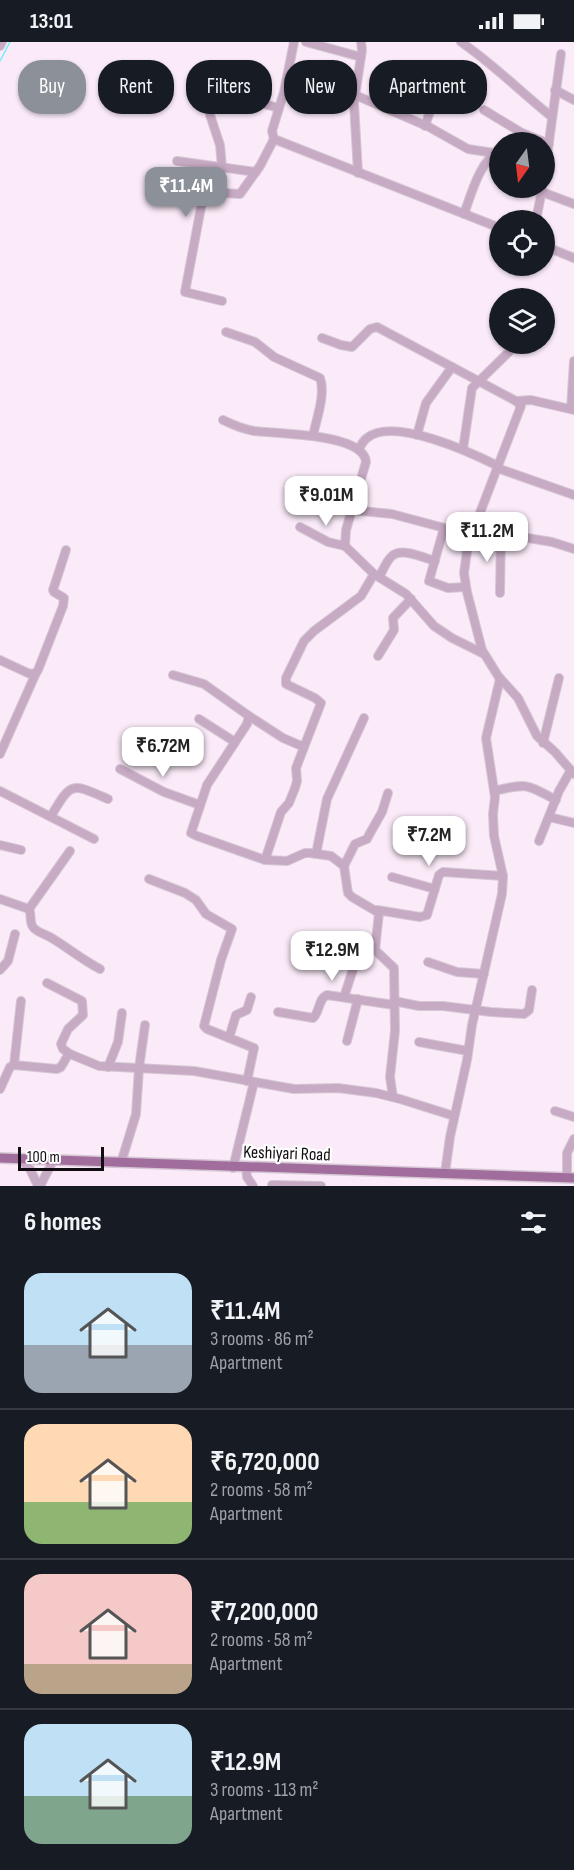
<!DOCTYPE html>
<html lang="en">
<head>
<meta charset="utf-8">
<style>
	body { margin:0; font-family:"Sofia Sans Condensed",sans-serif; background:#242831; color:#f1f3f6; height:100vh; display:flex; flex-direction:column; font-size:22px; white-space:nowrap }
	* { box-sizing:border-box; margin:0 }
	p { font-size:20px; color:#9ea1a6 }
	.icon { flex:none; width:33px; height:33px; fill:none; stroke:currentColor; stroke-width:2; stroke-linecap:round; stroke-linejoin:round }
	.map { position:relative; height:1144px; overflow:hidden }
	.drawer { display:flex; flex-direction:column; background:#171b24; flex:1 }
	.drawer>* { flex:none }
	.top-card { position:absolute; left:18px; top:18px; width:538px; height:54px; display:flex; gap:12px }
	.needle { width:39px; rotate:194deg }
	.fabs { position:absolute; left:489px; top:90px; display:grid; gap:12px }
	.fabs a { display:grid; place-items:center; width:66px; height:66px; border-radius:50%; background:#171b24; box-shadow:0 2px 4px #0004; font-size:30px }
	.scale { position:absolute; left:18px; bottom:15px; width:86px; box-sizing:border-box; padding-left:6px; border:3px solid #120d12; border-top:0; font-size:16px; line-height:21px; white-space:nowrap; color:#120d12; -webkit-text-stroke:4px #fefefe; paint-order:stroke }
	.price { position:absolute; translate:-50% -51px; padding:0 14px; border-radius:12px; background:#fff; color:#222; font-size:20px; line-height:39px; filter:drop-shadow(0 2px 3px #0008) }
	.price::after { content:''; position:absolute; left:50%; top:36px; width:18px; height:14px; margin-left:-9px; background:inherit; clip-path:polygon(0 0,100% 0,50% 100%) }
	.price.on { background:#8c9099; color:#fff }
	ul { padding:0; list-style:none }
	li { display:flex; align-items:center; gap:18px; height:150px; padding:0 24px }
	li+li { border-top:2px solid #363941 }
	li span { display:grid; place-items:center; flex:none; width:168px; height:120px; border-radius:18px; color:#555 }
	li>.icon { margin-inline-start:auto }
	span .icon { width:72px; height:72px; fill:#fffc; stroke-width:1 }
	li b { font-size:26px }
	h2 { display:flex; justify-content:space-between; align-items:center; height:72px; padding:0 24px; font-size:26px }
	.chip { padding:0 21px; border-radius:24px; background:#171b24; box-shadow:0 2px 4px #0004; font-size:21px; line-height:54px }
	.chip.on { background:#8c9099; color:#fff }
	.status { display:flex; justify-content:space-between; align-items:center; height:42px; padding:0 30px; background:#171b24; direction:ltr }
	.status svg { height:16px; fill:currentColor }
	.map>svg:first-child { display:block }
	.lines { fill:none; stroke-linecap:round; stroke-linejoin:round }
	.stream { stroke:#75ecfd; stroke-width:1.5 }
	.minor-casing { stroke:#d6c7d4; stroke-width:10 }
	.major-casing { stroke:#d6c7d4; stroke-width:12 }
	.minor { stroke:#c7aac4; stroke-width:8 }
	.major { stroke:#a16d9d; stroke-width:9 }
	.labels { text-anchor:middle; stroke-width:4.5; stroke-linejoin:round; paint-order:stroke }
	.street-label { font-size:18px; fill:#120d12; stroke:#fefefe }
</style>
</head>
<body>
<div class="status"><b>13:01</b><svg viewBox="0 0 49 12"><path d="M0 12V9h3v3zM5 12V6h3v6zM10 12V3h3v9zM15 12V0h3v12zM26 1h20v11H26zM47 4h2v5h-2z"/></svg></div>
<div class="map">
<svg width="574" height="1144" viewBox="0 0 574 1144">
	<rect width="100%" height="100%" fill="#fbebf9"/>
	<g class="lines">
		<path class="stream" d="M0 19 10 0"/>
		<defs>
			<g id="minor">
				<path d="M294 0 284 50 272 89 274 97 500 186"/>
				<path d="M306 0 361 15"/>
				<path d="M461 0C493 22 522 51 552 75"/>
				<path d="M0 4 2 0"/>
				<path d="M555 48 574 58"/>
				<path d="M355 53 429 85 468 107 494 111"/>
				<path d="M237 55 279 66"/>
				<path d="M484 68 522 91 549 102"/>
				<path d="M210 73 220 103 222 125"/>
				<path d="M425 84 432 63 443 44 442 41 428 27"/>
				<path d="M177 119 256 130"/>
				<path d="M358 131 354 61 362 8 361 0"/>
				<path d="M544 136 561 12"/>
				<path d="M542 150 574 162"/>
				<path d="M464 172C472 150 479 121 500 107"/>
				<path d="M536 178 542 148"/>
				<path d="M544 204 574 216"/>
				<path d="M222 259 185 250 203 155 207 150 240 152 260 124 274 97"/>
				<path d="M499 264H500"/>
				<path d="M226 290 255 300 274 315 320 336C326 352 316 378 313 394"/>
				<path d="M322 296 341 303 352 305 370 287 377 285 516 359 521 364 468 502 464 531 467 550 482 608 500 637 486 696 495 755 493 772 494 794 503 834 502 852 472 983 467 1018 450 1095 445 1131"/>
				<path d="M516 359 531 358 574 368"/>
				<path d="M571 367 574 319"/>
				<path d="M223 378C233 383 243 387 254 389 276 392 364 391 366 420L346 488 345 504 374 532 406 552 434 584 452 596 484 612"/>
				<path d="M417 393 426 361 452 325"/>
				<path d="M359 407C361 403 364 398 367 396 393 374 472 411 498 424"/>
				<path d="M463 407 472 346 517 302"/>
				<path d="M497 426 574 453"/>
				<path d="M352 468 392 472 452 488 458 501 467 505"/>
				<path d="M300 485 328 500 345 504"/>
				<path d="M444 486 429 539 448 546 466 545"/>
				<path d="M473 487 552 500 574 507"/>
				<path d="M379 535C383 529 386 519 392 514 402 505 424 516 435 519"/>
				<path d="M500 551 501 491"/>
				<path d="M378 614 394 588 393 576 411 557"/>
				<path d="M0 618 30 632 36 631 38 628 63 564 64 556 54 550 53 548 66 508"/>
				<path d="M173 633 204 642 249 674 247 682 207 743 191 791 197 794 265 818 287 819 305 811H310L331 814 344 824 348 851 352 855 379 871 375 908 394 926 395 989 390 1035 393 1055"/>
				<path d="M499 635 518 656 537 694 555 710 574 732"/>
				<path d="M249 674 283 696 304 705"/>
				<path d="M199 677 235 700"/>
				<path d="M543 701 559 636"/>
				<path d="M0 712 36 631"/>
				<path d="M120 727 164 750 200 763"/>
				<path d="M0 749 94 797"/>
				<path d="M494 749C527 741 526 742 556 758"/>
				<path d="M51 774C72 739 71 741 108 757"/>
				<path d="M549 775 574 781"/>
				<path d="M539 799 559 749 571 728"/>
				<path d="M0 803 21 808"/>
				<path d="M316 812 327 757 364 676"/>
				<path d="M265 818 281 770 289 761 295 746 297 739 296 726 321 661 315 656 286 642V636L304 599 314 589 361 554 374 532"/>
				<path d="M344 824 355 802 367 797 369 793 382 770 388 751"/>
				<path d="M392 835 435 847"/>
				<path d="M149 837 185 851 196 858 206 872 232 887 221 918 204 984 207 987 254 1006 247 1039"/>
				<path d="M0 857 29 867C32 873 29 880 33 885 36 890 45 892 50 895 67 905 81 917 100 927"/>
				<path d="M29 867 70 809"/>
				<path d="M377 868 420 875 427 873 439 833 443 830 503 834"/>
				<path d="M428 920 457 930 484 932"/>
				<path d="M0 928 8 919 15 892"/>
				<path d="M47 941 82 959 83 973 68 987 61 1002 63 1007 70 1012"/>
				<path d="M344 955 358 912 365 903 376 899"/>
				<path d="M394 959 419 964H443L491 970 524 972 529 968 532 948"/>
				<path d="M278 970 313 976C320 970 318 957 327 953L394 963"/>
				<path d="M229 996 236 973 247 968 251 955"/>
				<path d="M347 999 358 957"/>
				<path d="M419 1000 468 1009"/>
				<path d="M14 1023 21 959"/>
				<path d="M108 1025 118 1000 122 971"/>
				<path d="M0 1047 10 1025 14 1023 57 1027 61 1025 68 1013 70 1012 99 1024 194 1029 294 1047 338 1046 376 1051 400 1057 454 1074"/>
				<path d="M555 1069 574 1075"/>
				<path d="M20 1117 30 1127 38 1144"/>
				<path d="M121 1121 136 1072 139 1026 145 983"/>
				<path d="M233 1126 254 1040"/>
				<path d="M246 1126 247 1135 253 1144"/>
				<path d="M567 1136V1111L574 1097"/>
				<path d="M272 1143 321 1144"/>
				<path d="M40 1144 54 1117"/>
			</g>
			<path id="major" d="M0 1116 574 1136"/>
		</defs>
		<use href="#minor" class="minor-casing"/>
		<use href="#major" class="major-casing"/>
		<use href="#minor" class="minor"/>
		<use href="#major" class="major"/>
	</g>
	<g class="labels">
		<g class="street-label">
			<text transform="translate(287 1111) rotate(2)" y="6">Keshiyari Road</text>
		</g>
	</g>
</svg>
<div class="fabs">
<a><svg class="needle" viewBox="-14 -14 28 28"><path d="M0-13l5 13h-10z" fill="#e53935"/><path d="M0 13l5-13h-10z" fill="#9ea1a6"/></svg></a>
<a><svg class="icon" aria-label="locate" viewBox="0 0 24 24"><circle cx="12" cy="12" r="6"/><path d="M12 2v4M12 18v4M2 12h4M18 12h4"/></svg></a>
<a><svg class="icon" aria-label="layers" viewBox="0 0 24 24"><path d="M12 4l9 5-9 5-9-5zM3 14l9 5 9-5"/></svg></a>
</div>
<div class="scale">100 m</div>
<b class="price on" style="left:186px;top:176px">₹11.4M</b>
<b class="price" style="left:326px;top:485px">₹9.01M</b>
<b class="price" style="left:487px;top:521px">₹11.2M</b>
<b class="price" style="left:163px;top:736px">₹6.72M</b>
<b class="price" style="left:429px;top:825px">₹7.2M</b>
<b class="price" style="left:332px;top:940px">₹12.9M</b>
<div class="top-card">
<a class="chip on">Buy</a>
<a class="chip">Rent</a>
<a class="chip">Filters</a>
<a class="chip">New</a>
<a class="chip">Apartment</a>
</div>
</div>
<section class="drawer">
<h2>6 homes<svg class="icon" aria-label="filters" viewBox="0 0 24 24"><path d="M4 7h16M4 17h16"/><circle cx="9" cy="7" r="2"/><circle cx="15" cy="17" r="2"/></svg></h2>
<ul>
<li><span style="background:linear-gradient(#bfe0f5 60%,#9aa5b1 0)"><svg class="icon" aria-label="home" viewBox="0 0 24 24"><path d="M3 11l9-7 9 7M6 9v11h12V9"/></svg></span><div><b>₹11.4M</b><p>3 rooms · 86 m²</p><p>Apartment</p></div></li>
<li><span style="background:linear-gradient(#ffd9b3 65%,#8fb573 0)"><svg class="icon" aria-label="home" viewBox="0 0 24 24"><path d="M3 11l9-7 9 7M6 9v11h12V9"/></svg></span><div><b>₹6,720,000</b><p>2 rooms · 58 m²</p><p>Apartment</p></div></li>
<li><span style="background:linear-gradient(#f6c9c9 75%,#b9a48a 0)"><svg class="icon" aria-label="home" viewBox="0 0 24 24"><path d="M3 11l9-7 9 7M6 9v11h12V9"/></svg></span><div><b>₹7,200,000</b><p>2 rooms · 58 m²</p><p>Apartment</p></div></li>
<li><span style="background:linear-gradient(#bfe0f5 60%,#7fa58c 0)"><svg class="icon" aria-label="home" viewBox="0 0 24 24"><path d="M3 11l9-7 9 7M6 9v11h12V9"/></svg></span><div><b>₹12.9M</b><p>3 rooms · 113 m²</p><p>Apartment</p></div></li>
</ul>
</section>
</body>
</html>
